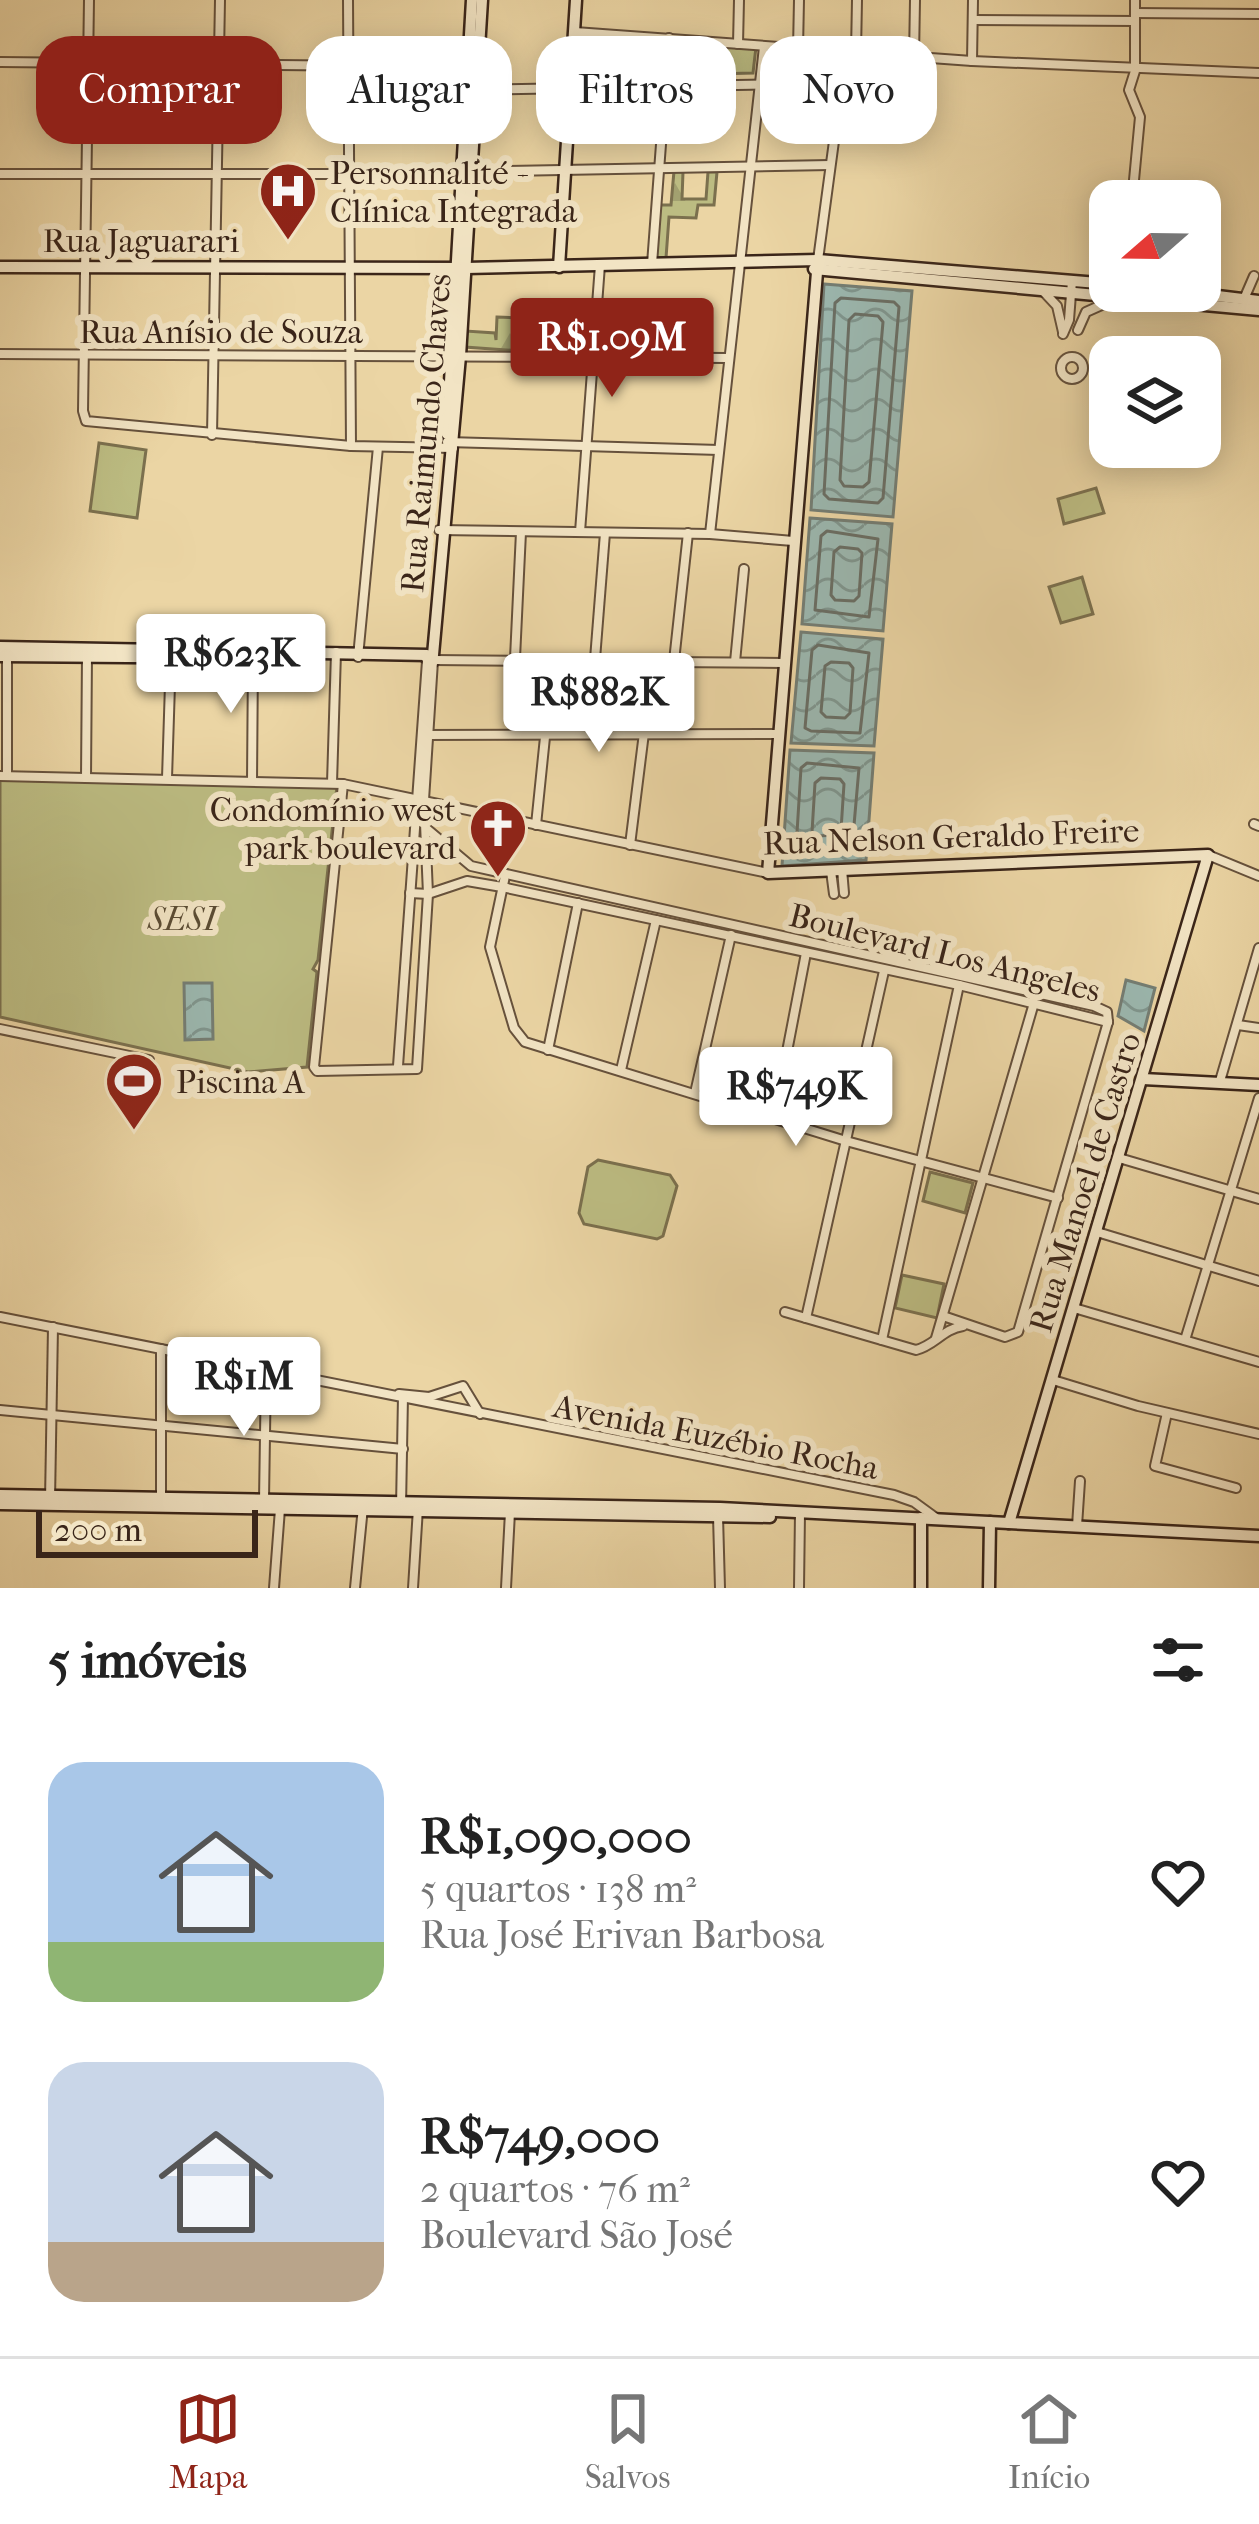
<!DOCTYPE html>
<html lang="pt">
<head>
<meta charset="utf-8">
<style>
	body { margin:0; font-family:"IM FELL French Canon",serif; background:#f2f2f2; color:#222; height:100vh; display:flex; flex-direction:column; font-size:45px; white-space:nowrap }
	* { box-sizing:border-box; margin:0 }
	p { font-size:39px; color:#767676 }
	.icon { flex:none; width:66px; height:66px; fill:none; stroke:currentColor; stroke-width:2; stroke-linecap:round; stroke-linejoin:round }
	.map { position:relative; height:1588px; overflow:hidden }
	.side { display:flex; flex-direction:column; background:#fff; flex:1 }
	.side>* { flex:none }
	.banner { position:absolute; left:36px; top:36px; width:1188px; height:108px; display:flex; gap:24px }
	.needle { width:78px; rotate:250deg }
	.buttons { position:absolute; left:1089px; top:180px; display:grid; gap:24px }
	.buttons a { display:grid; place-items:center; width:132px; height:132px; border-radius:24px; background:#fff; box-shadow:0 6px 30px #0003; font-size:60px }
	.scale { position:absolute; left:36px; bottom:30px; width:222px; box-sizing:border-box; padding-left:12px; border:6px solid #3a2519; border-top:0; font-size:33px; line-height:42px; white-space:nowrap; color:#3a2519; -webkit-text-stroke:9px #f2e4c4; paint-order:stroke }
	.price { position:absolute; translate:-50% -102px; padding:0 27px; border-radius:12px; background:#fff; color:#222; font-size:39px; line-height:78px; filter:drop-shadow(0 3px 6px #0008) }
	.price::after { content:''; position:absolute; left:50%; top:72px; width:36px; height:27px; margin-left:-18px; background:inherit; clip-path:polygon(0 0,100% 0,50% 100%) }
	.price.active { background:#8f2418; color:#fff }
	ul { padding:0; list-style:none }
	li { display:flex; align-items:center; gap:36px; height:300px; padding:0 48px }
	li span { display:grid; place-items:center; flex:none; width:336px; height:240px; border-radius:36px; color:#555 }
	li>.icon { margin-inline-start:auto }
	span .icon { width:144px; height:144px; fill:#fffc; stroke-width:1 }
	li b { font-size:51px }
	h2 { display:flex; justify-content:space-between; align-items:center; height:144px; padding:0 48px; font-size:51px }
	.tag { padding:0 42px; border-radius:36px; background:#fff; box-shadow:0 6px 30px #0003; font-size:42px; line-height:108px }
	.tag.active { background:#8f2418; color:#fff }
	.menu { display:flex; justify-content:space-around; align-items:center; height:168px; border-top:3px solid #e0e0e0; background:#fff; font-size:33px; color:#767676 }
	.menu a { display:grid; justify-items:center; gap:6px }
	.menu .active { color:#8f2418 }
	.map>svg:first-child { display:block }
	.forest { fill:url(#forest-firs); stroke:#7b704e; stroke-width:3 }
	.green { fill:#bcbc82; stroke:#7b704e; stroke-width:3 }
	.water { fill:url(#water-waves); stroke:#747d73; stroke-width:3 }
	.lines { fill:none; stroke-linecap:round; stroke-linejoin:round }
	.shore { stroke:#6a6e64; stroke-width:3 }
	.street-casing { stroke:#66513c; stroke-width:12 }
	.secondary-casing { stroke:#3a2519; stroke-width:15 }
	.street { stroke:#f2e4c4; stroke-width:8 }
	.secondary { stroke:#f2e4c4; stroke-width:10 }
	.labels { text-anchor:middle; stroke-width:12; stroke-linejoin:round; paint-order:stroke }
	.poi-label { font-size:33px; fill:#3a2519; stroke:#f2e4c4; text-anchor:start }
	.street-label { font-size:33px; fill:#3a2519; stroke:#f2e4c4 }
	.park-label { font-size:33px; font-style:italic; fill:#5a4b33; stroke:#f2e4c4 }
</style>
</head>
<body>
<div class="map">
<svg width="1259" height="1588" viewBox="0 0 1259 1588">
	<defs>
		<pattern id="forest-firs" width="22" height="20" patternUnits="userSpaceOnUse" patternTransform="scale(3)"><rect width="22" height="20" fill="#bcbc82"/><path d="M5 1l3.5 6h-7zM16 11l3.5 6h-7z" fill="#a2a170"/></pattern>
		<pattern id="water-waves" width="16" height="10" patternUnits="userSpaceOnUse" patternTransform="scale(3)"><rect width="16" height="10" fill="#9bb7af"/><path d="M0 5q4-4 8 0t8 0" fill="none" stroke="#7f958e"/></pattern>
	</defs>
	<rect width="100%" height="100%" fill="#ebd5a4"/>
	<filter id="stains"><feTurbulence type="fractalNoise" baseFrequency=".00167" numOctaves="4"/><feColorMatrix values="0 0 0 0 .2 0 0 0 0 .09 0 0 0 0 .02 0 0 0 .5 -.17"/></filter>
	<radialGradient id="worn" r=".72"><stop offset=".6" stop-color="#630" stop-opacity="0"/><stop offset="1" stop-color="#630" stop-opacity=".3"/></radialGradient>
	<g class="forest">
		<path d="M674 171 683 172 682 199H706L708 172H717L714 205H698L696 218 669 217 666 258H655L659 205H671Z"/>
		<path d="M497 317 521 318V351L465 347 466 331 495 333 496 340Z"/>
	</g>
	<g class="green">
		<path d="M673 41 756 47 753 73 672 75Z"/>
		<path d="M99 443 146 450 137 518 90 511Z"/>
		<path d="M1096 488 1104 513 1064 524 1058 499Z"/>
		<path d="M1082 577 1093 614 1061 623 1049 587Z"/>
		<path d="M0 780 337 786 318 960 313 969 317 972 307 1067 248 1072 0 1017Z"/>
		<path d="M598 1160 670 1175 677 1186 663 1236 657 1239 584 1224 579 1213 588 1167Z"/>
		<path d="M930 1172 973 1183 965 1213 923 1201Z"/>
		<path d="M902 1275 944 1284 937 1318 895 1308Z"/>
	</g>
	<g class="water">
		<path d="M824 284 912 291 893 517 811 510Z"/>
		<path d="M810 518 892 524 883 631 802 624Z"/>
		<path d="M801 632 883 639 874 746 791 743Z"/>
		<path d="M790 750 874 753 866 860 782 866Z"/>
		<path d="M1126 980 1155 988 1144 1031 1118 1016Z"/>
		<path d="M184 983H212L213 1039 185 1040Z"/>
	</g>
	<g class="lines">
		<g class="shore">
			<path d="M841 298 894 302 899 307 883 498 878 503 829 499 824 494 835 303Z"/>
			<path d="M855 314 878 316 883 322 869 482 863 487 844 486 840 480 849 320Z"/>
			<path d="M827 531 878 539 869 617 815 610 821 536Z"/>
			<path d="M840 547 858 549 862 553 859 596 854 601 835 600 831 595 834 552Z"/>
			<path d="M818 645 869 653 860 733 811 731 805 728 812 650Z"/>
			<path d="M831 662 849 663 853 668 850 713 845 718 826 717 821 712 825 666Z"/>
			<path d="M807 763 859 768 852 848 801 852 796 849 801 768Z"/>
			<path d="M821 778 840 779 844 784 841 830 837 835 817 836 812 832 815 783Z"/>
		</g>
		<defs>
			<g id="street">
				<path d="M89 0 83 411 86 421 351 446 453 448"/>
				<path d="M348 0 351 446"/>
				<path d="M1135 13 1259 14"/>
				<path d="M973 20 1135 21"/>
				<path d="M575 32 972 61 1259 73"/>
				<path d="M738 44 739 0"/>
				<path d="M798 49 799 0"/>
				<path d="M856 52 857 0"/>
				<path d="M914 57 915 0"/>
				<path d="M972 61 973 0"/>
				<path d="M0 62 472 67"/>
				<path d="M475 90 842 83"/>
				<path d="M0 174H349L830 165"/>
				<path d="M1132 201 1140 117 1129 90 1135 71V0"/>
				<path d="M818 260 846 52"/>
				<path d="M652 264 669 38"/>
				<path d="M1042 290 1057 306 1063 332"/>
				<path d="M1244 299 1254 276"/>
				<path d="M1078 330 1086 312 1115 299"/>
				<path d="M1063 334 1069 320 1072 281"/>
				<path d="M0 354 729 358"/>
				<circle cx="1072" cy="368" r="11"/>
				<path d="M212 435 220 0"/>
				<path d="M447 442 719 450"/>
				<path d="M439 530 710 534 793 541"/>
				<path d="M580 532 600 265"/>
				<path d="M710 534 764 47"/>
				<path d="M7 655V776"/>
				<path d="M358 657 378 447"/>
				<path d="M515 658 521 532"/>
				<path d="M595 659 605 533"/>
				<path d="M434 660 783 663"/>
				<path d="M674 661 688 533"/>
				<path d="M735 662 744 569"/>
				<path d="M423 735 778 734"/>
				<path d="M0 776 343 784 768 873"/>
				<path d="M86 778 87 655"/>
				<path d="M167 778 171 653"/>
				<path d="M252 781 253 658"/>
				<path d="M332 783 336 652"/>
				<path d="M343 784 314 1067 317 1071 417 1069 428 894 424 800 433 661"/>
				<path d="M1254 824 1259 826"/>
				<path d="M536 825 553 659"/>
				<path d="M427 829 471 866 1094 1006 1107 1012 1108 1022"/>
				<path d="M630 845 644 733"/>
				<path d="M1208 855 1259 876"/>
				<path d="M842 869 844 893"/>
				<path d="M831 871 834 894"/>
				<path d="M505 876 490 947 514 1028 525 1042 846 1141 1058 1198"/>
				<path d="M410 893 428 894 467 881 502 887 959 985 1108 1022"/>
				<path d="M1238 1025 1259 1028"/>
				<path d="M0 1029 149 1060"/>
				<path d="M548 1050 578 903"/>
				<path d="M398 1066 427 661"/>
				<path d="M621 1070 656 920"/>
				<path d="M1220 1081 1259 948"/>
				<path d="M695 1093 731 935"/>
				<path d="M774 1119 806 953"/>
				<path d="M1119 1158 1259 1199"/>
				<path d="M1097 1232 1259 1281"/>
				<path d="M1074 1308 1259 1362"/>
				<path d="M785 1312 916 1350C934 1346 943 1329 963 1326"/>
				<path d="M943 1316 1005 1337 1018 1332 1108 1022"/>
				<path d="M0 1317 894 1495 914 1502 936 1518"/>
				<path d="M806 1318 884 971"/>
				<path d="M936 1338 1034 1003"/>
				<path d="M882 1340 959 985"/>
				<path d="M1185 1340 1259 1098"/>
				<path d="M1053 1380 1138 1406 1259 1434"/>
				<path d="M399 1394 429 1397 463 1386 480 1414"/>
				<path d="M0 1410 403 1449"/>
				<path d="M1167 1413 1155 1466 1236 1488"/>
				<path d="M161 1498V1349"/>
				<path d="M50 1500 53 1327"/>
				<path d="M264 1500 266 1369"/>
				<path d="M401 1507 403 1396"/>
				<path d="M718 1516 720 1588"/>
				<path d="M1077 1526 1080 1481"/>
				<path d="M274 1588 280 1509"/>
				<path d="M355 1588 363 1507"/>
				<path d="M413 1588 418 1508"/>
				<path d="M506 1588 510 1512"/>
				<path d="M799 1588 800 1513"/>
			</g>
			<g id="secondary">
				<path d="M818 260 768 873 1208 855 1009 1523"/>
				<path d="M0 267 466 268 818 260 1110 284"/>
				<path d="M559 267 576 0"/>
				<path d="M814 269 1259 310"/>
				<path d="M1177 291 1259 301"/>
				<path d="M447 434 472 0"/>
				<path d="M0 647 427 655"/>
				<path d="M0 656 267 658"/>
				<path d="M433 661 426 657 433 655 460 356 482 0"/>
				<path d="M1143 1079 1259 1085"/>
				<path d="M0 1495 720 1508 1259 1536"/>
				<path d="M0 1504 770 1517"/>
				<path d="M921 1518V1588"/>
				<path d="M989 1588 990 1522"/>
			</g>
		</defs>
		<use href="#street" class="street-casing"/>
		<use href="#secondary" class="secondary-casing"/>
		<use href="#street" class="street"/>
		<use href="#secondary" class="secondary"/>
	</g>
	<defs>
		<symbol id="hospital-pin" viewBox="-11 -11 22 30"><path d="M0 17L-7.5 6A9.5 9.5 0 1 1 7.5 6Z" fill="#8f2418" stroke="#f2e4c4"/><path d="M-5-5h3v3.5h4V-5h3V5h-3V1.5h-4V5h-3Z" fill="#fff"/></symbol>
		<symbol id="church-pin" viewBox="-11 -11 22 30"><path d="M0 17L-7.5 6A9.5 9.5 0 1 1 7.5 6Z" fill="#8f2418" stroke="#f2e4c4"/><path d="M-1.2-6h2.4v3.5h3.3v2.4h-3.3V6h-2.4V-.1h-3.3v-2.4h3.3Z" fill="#fff"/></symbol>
		<symbol id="stadium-pin" viewBox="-11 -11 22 30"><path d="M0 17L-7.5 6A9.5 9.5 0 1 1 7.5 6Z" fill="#8f2418" stroke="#f2e4c4"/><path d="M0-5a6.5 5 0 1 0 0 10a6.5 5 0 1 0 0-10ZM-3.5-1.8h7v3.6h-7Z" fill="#fff"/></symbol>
	</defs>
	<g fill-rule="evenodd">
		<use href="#hospital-pin" x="255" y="158" width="66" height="90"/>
		<use href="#church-pin" x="465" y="795" width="66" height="90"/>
		<use href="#stadium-pin" x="101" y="1048" width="66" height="90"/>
	</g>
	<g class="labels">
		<g class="poi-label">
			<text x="330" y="184">Personnalité -<tspan x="330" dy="38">Clínica Integrada</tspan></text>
			<text x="456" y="821" text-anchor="end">Condomínio west<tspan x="456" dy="38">park boulevard</tspan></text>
			<text x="176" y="1093">Piscina A</text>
		</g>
		<g class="street-label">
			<text x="141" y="252">Rua Jaguarari</text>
			<text x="221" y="343">Rua Anísio de Souza</text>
			<text transform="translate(425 433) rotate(-85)" y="12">Rua Raimundo Chaves</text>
			<text transform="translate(951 836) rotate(-2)" y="12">Rua Nelson Geraldo Freire</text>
			<text transform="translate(945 952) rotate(14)" y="12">Boulevard Los Angeles</text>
			<text transform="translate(1084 1182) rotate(-73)" y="12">Rua Manoel de Castro</text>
			<text transform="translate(716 1436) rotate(11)" y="12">Avenida Euzébio Rocha</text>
		</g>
		<g class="park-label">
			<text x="182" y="930">SESI</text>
		</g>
	</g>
	<rect width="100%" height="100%" filter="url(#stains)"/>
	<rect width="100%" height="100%" fill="url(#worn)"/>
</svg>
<div class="buttons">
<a><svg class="needle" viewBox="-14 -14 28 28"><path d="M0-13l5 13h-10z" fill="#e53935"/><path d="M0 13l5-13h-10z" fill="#767676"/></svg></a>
<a><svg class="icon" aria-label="layers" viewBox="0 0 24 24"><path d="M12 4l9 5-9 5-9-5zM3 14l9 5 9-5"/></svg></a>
</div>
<div class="scale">200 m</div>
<b class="price active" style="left:612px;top:400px">R$1.09M</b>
<b class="price" style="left:231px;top:716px">R$623K</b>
<b class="price" style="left:599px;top:755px">R$882K</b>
<b class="price" style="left:796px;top:1149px">R$749K</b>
<b class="price" style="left:244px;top:1439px">R$1M</b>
<div class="banner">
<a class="tag active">Comprar</a>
<a class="tag">Alugar</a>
<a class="tag">Filtros</a>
<a class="tag">Novo</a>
</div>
</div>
<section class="side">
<h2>5 imóveis<svg class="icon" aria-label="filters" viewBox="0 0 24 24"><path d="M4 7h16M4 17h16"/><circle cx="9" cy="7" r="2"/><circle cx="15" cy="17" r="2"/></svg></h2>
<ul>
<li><span style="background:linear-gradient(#a9c7e8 75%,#8fb573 0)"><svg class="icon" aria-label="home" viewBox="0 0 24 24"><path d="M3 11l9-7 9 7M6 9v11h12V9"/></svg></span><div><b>R$1,090,000</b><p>5 quartos · 138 m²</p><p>Rua José Erivan Barbosa</p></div><svg class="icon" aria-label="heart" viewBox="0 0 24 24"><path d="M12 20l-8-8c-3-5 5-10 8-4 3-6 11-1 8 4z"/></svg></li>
<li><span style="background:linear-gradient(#c9d6e8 75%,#b9a48a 0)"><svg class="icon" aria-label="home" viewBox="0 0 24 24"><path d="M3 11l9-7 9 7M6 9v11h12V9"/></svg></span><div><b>R$749,000</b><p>2 quartos · 76 m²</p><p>Boulevard São José</p></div><svg class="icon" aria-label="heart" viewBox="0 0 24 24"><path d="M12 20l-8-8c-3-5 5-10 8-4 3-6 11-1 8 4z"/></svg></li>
</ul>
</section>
<nav class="menu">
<a class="active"><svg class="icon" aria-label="map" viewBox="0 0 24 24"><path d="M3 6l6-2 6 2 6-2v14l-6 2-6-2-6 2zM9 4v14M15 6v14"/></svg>Mapa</a>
<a><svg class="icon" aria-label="saved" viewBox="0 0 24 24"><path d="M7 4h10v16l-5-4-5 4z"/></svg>Salvos</a>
<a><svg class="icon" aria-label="home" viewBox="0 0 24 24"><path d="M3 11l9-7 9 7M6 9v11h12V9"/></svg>Início</a>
</nav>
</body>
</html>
